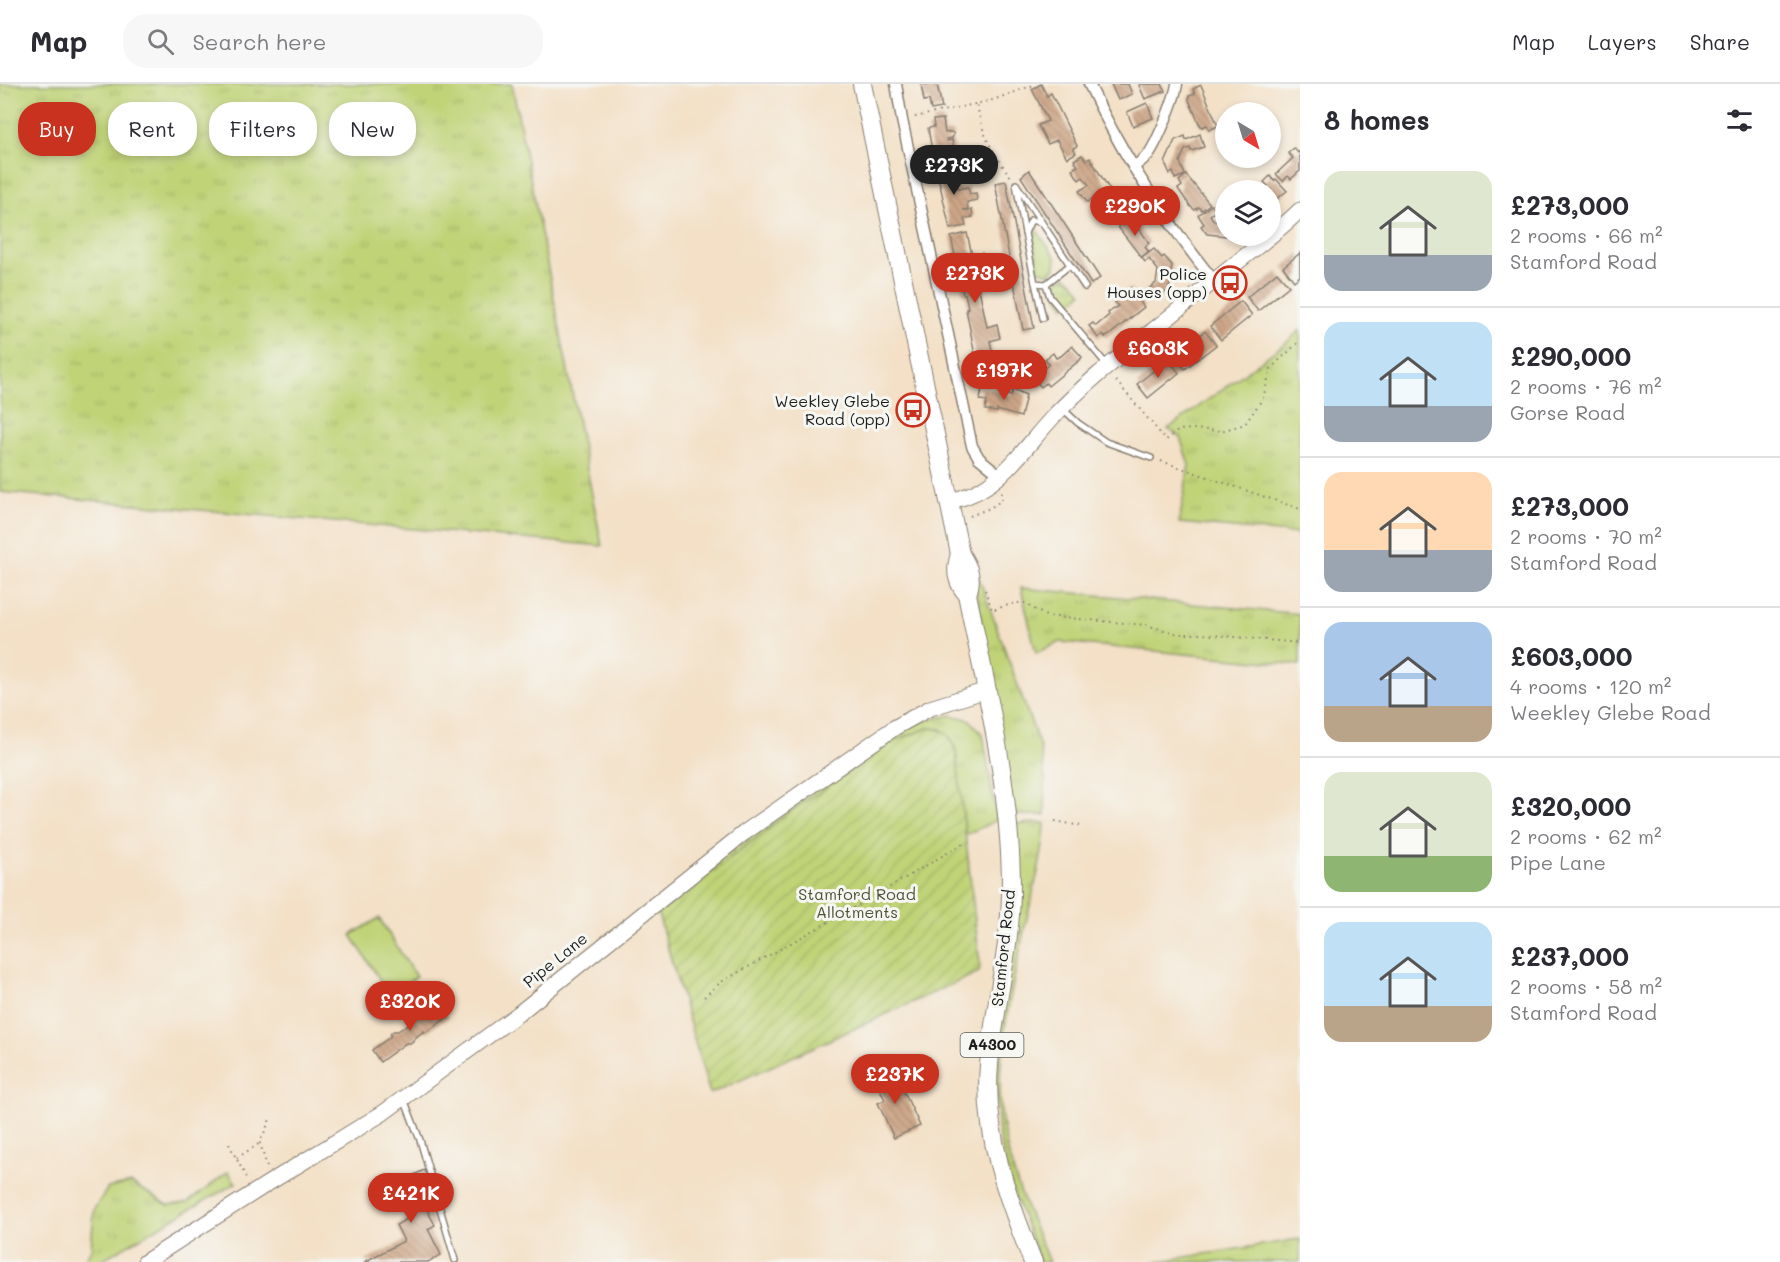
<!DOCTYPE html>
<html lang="en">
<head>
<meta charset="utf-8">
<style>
	body { margin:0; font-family:Mali,sans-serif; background:#f7f7f7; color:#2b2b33; height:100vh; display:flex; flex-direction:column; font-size:22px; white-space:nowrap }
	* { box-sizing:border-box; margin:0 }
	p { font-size:20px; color:#7c7c81 }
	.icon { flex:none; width:33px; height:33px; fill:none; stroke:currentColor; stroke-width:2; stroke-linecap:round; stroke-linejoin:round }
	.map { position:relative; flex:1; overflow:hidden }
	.details { display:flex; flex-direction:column; background:#fff; width:480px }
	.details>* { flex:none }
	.hud { position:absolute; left:18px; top:18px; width:570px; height:54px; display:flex; gap:12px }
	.needle { width:39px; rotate:142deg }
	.buttons { position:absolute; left:1215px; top:18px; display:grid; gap:12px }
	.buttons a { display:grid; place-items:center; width:66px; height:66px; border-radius:50%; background:#fff; box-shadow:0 3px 9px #0003; font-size:30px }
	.price { position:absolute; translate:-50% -51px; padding:0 14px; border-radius:21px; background:#c8321e; color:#fff; font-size:20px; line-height:39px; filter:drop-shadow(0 2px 3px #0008) }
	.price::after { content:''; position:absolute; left:50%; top:36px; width:18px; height:14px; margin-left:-9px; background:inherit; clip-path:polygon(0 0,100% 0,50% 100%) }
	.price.on { background:#222; color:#fff }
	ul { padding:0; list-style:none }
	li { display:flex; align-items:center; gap:18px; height:150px; padding:0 24px }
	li+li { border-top:2px solid #e1e1e2 }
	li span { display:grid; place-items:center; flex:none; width:168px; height:120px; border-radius:18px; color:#555 }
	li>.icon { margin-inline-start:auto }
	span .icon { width:72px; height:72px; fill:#fffc; stroke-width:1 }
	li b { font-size:26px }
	h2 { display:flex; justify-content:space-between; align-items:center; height:72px; padding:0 24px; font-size:26px }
	.tag { padding:0 21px; border-radius:24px; background:#fff; box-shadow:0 3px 9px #0003; font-size:21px; line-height:54px }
	.tag.on { background:#c8321e; color:#fff }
	header { display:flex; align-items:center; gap:36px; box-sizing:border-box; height:84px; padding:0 30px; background:#fff; border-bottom:2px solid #e1e1e2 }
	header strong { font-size:28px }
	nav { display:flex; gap:33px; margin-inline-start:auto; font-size:21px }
	.search { width:420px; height:54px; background:#f7f7f7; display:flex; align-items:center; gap:15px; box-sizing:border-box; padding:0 21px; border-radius:24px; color:#7c7c81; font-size:22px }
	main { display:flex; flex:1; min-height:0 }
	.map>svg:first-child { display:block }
	.grass { fill:url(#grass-tufts); stroke:#6e784a; stroke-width:1.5 }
	.garden { fill:url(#garden-furrows); stroke:#6e784a; stroke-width:1.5 }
	.pitch { fill:#c0d377; stroke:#6e784a; stroke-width:1.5 }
	.building { fill:url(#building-back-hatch) }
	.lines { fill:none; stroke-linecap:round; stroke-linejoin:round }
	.lane-casing { stroke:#887e71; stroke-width:8 }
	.street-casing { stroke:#887e71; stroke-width:13 }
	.secondary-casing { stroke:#887e71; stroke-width:17 }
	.primary-casing { stroke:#887e71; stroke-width:20 }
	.path { stroke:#887e71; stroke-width:2; stroke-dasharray:1.5 4.5; stroke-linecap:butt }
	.lane { stroke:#fff; stroke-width:5 }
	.street { stroke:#fff; stroke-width:10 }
	.secondary { stroke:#fff; stroke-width:15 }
	.primary { stroke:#fff; stroke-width:18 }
	.labels { text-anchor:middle; stroke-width:6; stroke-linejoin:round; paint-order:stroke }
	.shield { fill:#f6f6f2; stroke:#5d5d5c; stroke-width:1.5 }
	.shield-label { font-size:15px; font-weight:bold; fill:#1c1c1c }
	.poi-label { font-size:16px; fill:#1c1c1c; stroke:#f6f6f2; text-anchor:end }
	.park-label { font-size:16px; fill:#4d5337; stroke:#f6f6f2 }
	.street-label { font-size:16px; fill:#1c1c1c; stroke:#f6f6f2 }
</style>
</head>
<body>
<header>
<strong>Map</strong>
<div class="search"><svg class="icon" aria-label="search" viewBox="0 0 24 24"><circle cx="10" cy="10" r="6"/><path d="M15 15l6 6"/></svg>Search here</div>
<nav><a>Map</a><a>Layers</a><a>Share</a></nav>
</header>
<main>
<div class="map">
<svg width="1300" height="1178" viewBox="0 0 1300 1178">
	<defs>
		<pattern id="grass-tufts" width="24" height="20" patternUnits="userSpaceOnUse" patternTransform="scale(1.5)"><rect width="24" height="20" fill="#c0d377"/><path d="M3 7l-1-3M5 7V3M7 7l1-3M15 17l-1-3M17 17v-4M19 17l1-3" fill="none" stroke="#a4b566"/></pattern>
		<pattern id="garden-furrows" width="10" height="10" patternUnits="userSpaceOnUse" patternTransform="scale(1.5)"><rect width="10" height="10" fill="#c0d377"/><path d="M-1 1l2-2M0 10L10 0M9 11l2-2" fill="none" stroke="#a4b566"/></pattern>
		<pattern id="building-back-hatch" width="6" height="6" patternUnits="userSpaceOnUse" patternTransform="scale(1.5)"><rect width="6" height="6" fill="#cda687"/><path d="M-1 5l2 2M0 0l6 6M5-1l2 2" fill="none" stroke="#af8e74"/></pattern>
	</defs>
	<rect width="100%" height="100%" fill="#f6f6f2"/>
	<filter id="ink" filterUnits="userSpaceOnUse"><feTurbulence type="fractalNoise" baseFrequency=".0167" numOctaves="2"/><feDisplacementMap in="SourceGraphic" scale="12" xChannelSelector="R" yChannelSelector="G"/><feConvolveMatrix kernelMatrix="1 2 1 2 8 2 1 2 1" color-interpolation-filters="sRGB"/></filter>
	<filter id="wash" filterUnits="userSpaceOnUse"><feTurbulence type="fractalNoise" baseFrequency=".008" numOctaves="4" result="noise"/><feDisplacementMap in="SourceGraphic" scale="24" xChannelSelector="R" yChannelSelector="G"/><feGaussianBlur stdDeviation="1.35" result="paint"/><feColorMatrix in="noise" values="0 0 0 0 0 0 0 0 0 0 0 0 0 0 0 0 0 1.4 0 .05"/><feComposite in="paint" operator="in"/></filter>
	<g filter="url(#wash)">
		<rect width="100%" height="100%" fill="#f3e0c6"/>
		<g class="grass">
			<path d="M0 0H512L602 462 0 408Z"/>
			<path d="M1036 146 1056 174 1055 184 1049 190 1039 186 1032 150Z"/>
			<path d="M1066 193 1074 198 1082 209 1065 223 1053 205 1058 196Z"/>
			<path d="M1300 246V450L1179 439 1189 381 1180 353 1168 345 1287 258Z"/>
			<path d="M979 494 1040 663 1045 695V731H1014L974 495Z"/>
			<path d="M1021 504 1300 530V581L1060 558 1036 569Z"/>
			<path d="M951 631 970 636 983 651 997 736 965 751 956 668 953 657 941 645 928 644 896 656 787 730 658 830 656 825 785 727 902 646 924 637Z"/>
			<path d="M1045 739C1044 775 1029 820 1022 856 1009 919 991 989 1005 1054 1013 1097 1032 1137 1049 1178H1040L1012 1104 999 1054 996 1001 1016 740Z"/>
			<path d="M228 1088 236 1099 98 1178H84L91 1165 94 1125 108 1104 131 1099 168 1121 187 1119Z"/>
			<path d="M1300 1155V1178H1154Z"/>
		</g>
		<path class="garden" d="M929 644C946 645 951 651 956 668L980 881 979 888 710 1010 658 830 787 730 896 656Z"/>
		<path class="pitch" d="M379 834 416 893 389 910 351 851Z"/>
		<g id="blocks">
			<g class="building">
				<path d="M921 0H937L942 24 931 26 929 16 924 17Z"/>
				<path d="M1041 0 1047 12 1051 9 1077 62 1073 64 1076 69 1067 74 1057 56 1048 60 1038 41 1048 37 1032 5Z"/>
				<path d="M1111 0H1128L1132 10 1118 16Z"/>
				<path d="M1141 0H1162L1165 7 1145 15 1139 1Z"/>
				<path d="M1201 1 1218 42 1209 46 1207 41 1202 43 1199 39 1189 16V12L1195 10 1193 5Z"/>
				<path d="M1147 19 1153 34 1133 42 1127 28Z"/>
				<path d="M943 35 945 49 951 48 954 50 952 54 946 55 947 57 952 56 956 73 940 76 939 71 933 72 928 44 934 43 933 36Z"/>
				<path d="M1200 50 1204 63 1191 67 1190 64 1185 66 1180 78 1185 91 1175 95 1173 88 1170 90 1165 79 1175 56 1185 52 1186 56Z"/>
				<path d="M1294 64 1298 69 1300 67V87L1291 95 1288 92 1283 97 1276 90 1293 74 1288 69Z"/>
				<path d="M1082 71 1086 76 1090 74 1121 124 1117 126 1120 132 1106 140 1101 133 1106 130 1096 113 1087 118 1079 107 1089 101 1083 93 1079 96 1072 85 1078 82 1074 76Z"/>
				<path d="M947 76 952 77 958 105 968 103 970 110 976 109 977 116 967 118 968 125 963 126H972L973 133 964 135 966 142 950 145 935 79Z"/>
				<path d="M1029 86 1100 194 1091 200 1021 93Z"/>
				<path d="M1186 91 1210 120 1202 126 1199 123 1195 126 1191 123 1178 105 1182 102 1179 97Z"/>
				<path d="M1270 92 1274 97 1276 95 1287 107 1270 120V106H1263L1268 102 1264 98Z"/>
				<path d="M1006 97 1034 244 1023 246 995 99Z"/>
				<path d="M1212 121 1216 127 1210 131 1214 137 1226 139V152L1207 150 1201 142 1204 140 1198 131Z"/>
				<path d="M1126 137 1129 141 1133 137 1137 141 1149 159 1145 163 1149 168 1141 173 1118 143Z"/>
				<path d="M967 149 972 171 982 169 984 176 985 183 975 185 987 243 997 240 1000 254 990 257 996 284 986 286 987 291 979 292 966 225 968 224 967 218 965 210H963L951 153Z"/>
				<path d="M1154 165 1162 174 1164 172 1172 181 1169 206 1160 212 1159 209 1152 215 1146 207 1156 199 1158 186 1149 175 1145 178 1142 174Z"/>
				<path d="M1300 169V192L1294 197 1283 183Z"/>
				<path d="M1277 188 1289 202 1258 227 1247 213Z"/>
				<path d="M1130 204 1144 223 1108 252 1105 253 1103 250 1098 254 1089 242 1093 239 1096 242 1109 231 1108 229 1118 222 1114 217Z"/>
				<path d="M1241 217 1252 231 1221 256 1210 242Z"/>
				<path d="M1205 247 1216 261 1185 285 1174 271Z"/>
				<path d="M1072 262 1082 273 1080 276 1048 302 1046 299 1041 303 1033 294 1049 280 1045 275 1053 269 1056 274 1061 272Z"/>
				<path d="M1168 275 1179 289 1148 314 1137 300Z"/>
				<path d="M982 304 1008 308V311L1011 312 1013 305 1026 311 1021 333 997 326V328L985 326 987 317 980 316Z"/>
				<path d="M441 923 448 933 425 949 424 947 416 953 411 959H406L380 978 372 966 390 953 391 949 394 947H398L414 936 412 932 424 924 429 931Z"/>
				<path d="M884 982 893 999 899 997 920 1042 894 1054 878 1019 885 1016 872 988Z"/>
				<path d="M424 1086 428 1094 424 1097 427 1104 418 1109 435 1141 428 1145 441 1171 428 1178H364L404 1157 396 1141 411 1133 399 1112 387 1118 380 1104 402 1093 404 1096Z"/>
			</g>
		</g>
	</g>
	<g filter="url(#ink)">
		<use href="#blocks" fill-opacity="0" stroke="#887e71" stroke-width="1.5"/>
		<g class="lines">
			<defs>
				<g id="lane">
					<path d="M1025 149 1016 100 1042 139"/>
					<path d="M1070 181 1085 203"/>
					<path d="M1035 199 1043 234"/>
					<path d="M1046 200 1035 199 1025 149 1031 136 1042 139 1070 181 1046 200 1050 213 1107 281"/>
					<path d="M1064 326 1078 339 1106 358 1151 374"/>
					<path d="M404 1015 420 1056 455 1176"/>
				</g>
				<g id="street">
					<path d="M896 0 902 36 972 362 979 374 1001 392"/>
					<path d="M1089 0C1122 71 1165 136 1214 197"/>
					<path d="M1133 83C1138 80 1143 76 1148 71 1157 59 1175 15 1177 0"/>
				</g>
				<g id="secondary">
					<path d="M949 417C999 408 1021 367 1053 333 1083 301 1118 274 1152 247 1180 225 1206 203 1234 181 1256 163 1280 146 1300 126"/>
					<path d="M145 1178 267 1100 383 1029 518 930 744 749 894 644 930 624 987 606"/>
				</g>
				<g id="primary">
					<path d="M862 0 960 470C969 484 973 494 967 510 987 609 1012 709 1011 810 1010 867 994 924 989 981 983 1050 1008 1115 1033 1178"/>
					<path d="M960 470C955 486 956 497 967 510"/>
				</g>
			</defs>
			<use href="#lane" class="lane-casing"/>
			<use href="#street" class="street-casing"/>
			<use href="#secondary" class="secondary-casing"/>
			<use href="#primary" class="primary-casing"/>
			<g class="path">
				<path d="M977 21C983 53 991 66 1011 93"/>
				<path d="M915 33 993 16 1036 0"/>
				<path d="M1116 297 1166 356 1179 346 1193 345 1221 347 1245 340 1263 314 1271 284 1300 257"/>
				<path d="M1161 377 1300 425"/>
				<path d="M970 432 990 424 1002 416 1001 407"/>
				<path d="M985 506 992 526 1015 519H1024L1046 532 1146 541 1179 550H1202L1300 559"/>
				<path d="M1055 737 1081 742"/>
				<path d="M704 913 721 898 861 820 966 758"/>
				<path d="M229 1060 247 1095"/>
				<path d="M237 1074 260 1059"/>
				<path d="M267 1083 260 1059 271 1033"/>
			</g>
			<use href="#lane" class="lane"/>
			<use href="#street" class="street"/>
			<use href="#secondary" class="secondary"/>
			<use href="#primary" class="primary"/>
		</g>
	</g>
	<defs>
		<symbol id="bus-ring" viewBox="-11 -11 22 22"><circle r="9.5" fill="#f6f6f2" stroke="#c8321e" stroke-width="1.5"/><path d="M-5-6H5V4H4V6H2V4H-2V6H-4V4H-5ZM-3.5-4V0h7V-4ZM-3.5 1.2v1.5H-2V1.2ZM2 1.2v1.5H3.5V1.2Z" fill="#c8321e"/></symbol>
	</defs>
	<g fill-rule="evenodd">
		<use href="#bus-ring" x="1211" y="180" width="38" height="38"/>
		<use href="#bus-ring" x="894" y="307" width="38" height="38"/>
	</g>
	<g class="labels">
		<rect class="shield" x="960.5" y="949" width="63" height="24" rx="4.5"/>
		<g class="shield-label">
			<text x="992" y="966">A4300</text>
		</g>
		<g class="poi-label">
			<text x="1207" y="196">Police<tspan x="1207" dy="18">Houses (opp)</tspan></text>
			<text x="890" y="323">Weekley Glebe<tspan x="890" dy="18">Road (opp)</tspan></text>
		</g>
		<g class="park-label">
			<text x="857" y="816">Stamford Road<tspan x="857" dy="18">Allotments</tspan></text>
		</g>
		<g class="street-label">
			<text transform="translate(1003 864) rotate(-84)" y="6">Stamford Road</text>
			<text transform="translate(555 876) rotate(-39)" y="6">Pipe Lane</text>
		</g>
	</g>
</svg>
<div class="buttons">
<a><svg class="needle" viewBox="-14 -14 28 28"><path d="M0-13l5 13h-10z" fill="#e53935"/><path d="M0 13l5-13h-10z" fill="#7c7c81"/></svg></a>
<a><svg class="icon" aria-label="layers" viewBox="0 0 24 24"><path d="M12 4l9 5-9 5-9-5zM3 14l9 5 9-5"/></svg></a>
</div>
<b class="price on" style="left:954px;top:112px">£273K</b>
<b class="price" style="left:1135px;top:153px">£290K</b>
<b class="price" style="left:975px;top:220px">£273K</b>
<b class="price" style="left:1158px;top:295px">£603K</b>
<b class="price" style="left:1004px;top:317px">£197K</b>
<b class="price" style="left:410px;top:948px">£320K</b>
<b class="price" style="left:895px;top:1021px">£237K</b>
<b class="price" style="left:411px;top:1140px">£421K</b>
<div class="hud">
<a class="tag on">Buy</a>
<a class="tag">Rent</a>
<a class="tag">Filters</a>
<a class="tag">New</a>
</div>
</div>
<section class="details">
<h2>8 homes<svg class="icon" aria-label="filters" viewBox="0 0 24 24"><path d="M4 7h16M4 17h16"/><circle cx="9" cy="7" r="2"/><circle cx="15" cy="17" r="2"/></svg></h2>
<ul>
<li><span style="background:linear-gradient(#dfe7d0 70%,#9aa5b1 0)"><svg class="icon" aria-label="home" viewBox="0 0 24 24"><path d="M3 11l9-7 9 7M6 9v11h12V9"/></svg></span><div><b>£273,000</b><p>2 rooms · 66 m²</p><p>Stamford Road</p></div></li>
<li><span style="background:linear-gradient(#bfe0f5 70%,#9aa5b1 0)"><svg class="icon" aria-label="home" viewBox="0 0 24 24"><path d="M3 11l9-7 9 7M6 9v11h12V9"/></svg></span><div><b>£290,000</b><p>2 rooms · 76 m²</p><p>Gorse Road</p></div></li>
<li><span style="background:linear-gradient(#ffd9b3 65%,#9aa5b1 0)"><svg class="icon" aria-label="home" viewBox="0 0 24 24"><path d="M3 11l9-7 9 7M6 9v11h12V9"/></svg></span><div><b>£273,000</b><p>2 rooms · 70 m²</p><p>Stamford Road</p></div></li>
<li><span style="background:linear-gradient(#a9c7e8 70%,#b9a48a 0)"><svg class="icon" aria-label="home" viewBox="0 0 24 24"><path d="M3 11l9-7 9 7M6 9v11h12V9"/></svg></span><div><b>£603,000</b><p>4 rooms · 120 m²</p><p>Weekley Glebe Road</p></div></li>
<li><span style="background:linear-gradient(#dfe7d0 70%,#8fb573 0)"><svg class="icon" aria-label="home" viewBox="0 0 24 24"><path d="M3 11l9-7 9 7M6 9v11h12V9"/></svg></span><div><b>£320,000</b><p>2 rooms · 62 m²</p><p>Pipe Lane</p></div></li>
<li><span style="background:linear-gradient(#bfe0f5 70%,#b9a48a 0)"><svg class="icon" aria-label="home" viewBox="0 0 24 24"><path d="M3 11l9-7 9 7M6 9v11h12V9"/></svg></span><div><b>£237,000</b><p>2 rooms · 58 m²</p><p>Stamford Road</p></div></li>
</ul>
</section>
</main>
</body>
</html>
